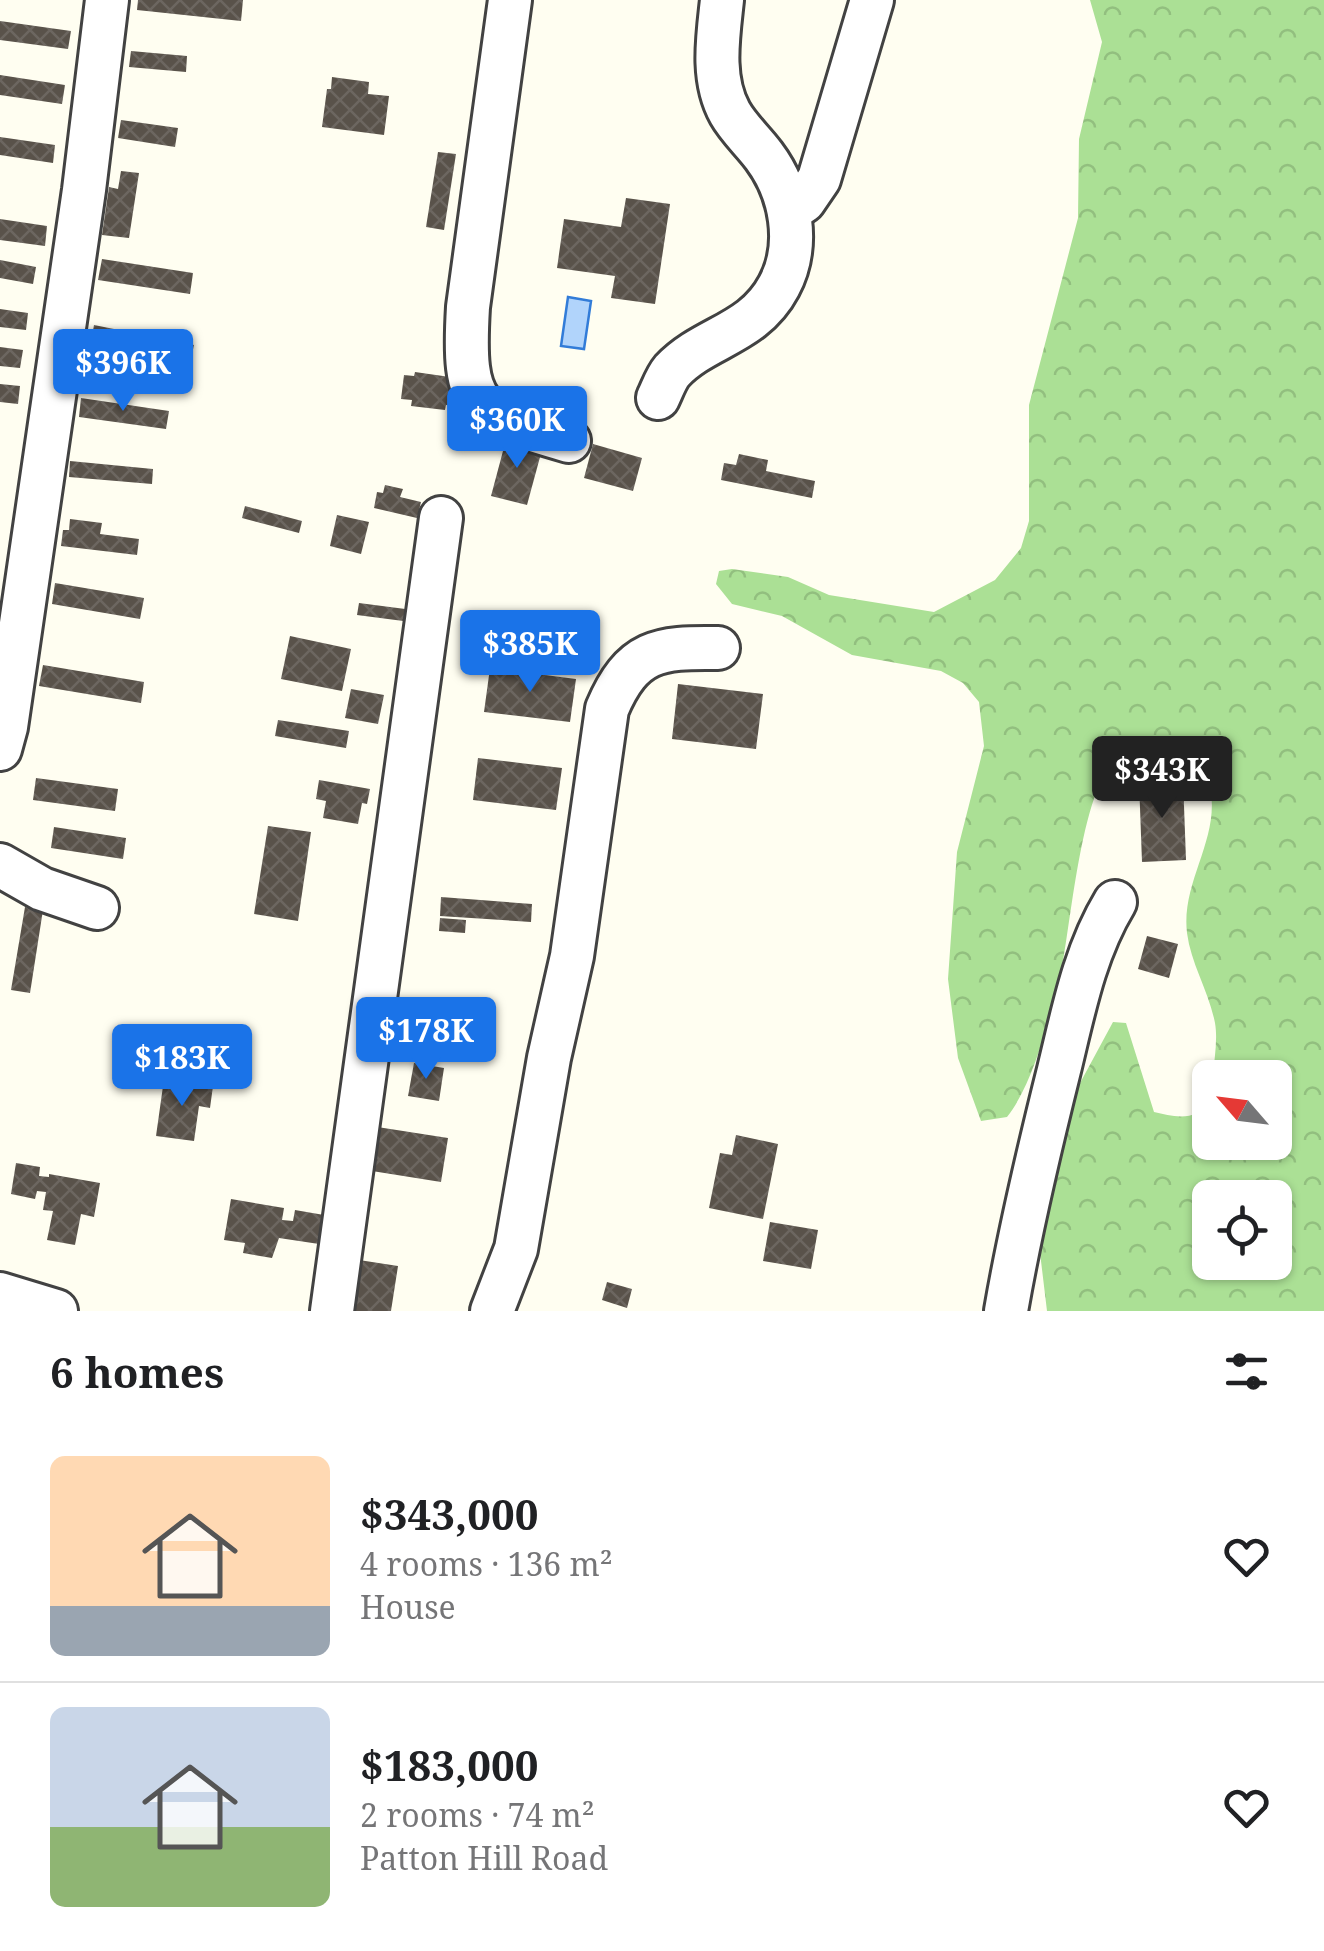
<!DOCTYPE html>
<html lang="en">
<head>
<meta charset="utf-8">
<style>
	body { margin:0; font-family:"Noto Serif",serif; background:#f2f2f2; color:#202124; height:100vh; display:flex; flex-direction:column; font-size:38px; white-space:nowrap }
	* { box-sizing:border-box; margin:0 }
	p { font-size:32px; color:#757577 }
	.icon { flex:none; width:55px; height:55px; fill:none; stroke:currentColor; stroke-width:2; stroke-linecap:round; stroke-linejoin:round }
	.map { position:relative; height:1311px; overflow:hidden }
	.drawer { display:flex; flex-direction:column; background:#fff; flex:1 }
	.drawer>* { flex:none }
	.needle { width:65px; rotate:298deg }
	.buttons { position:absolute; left:1192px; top:1060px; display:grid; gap:20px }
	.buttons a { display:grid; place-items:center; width:100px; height:100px; border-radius:15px; background:#fff; box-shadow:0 2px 8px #0004; font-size:50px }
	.price { position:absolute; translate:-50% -85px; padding:0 22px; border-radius:10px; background:#1a73e8; color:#fff; font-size:32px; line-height:65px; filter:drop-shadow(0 2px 5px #0008) }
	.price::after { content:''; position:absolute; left:50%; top:60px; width:30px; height:22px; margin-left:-15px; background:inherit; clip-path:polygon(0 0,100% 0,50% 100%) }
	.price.active { background:#222; color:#fff }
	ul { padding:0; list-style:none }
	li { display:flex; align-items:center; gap:30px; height:250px; padding:0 50px }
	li+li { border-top:2px solid #e0e0e0 }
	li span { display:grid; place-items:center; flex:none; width:280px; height:200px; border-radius:15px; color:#555 }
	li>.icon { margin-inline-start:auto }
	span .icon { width:120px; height:120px; fill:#fffc; stroke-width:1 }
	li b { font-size:42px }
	h2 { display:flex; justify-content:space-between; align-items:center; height:120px; padding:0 50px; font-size:42px }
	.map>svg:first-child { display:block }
	.forest { fill:url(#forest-crowns); fill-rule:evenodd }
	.water { fill:#b1d4fb; stroke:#327cd8; stroke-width:2.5 }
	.building { fill:url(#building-cross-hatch) }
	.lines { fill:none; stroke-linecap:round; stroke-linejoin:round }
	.minor-casing { stroke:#424242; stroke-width:48 }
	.minor { stroke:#fff; stroke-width:42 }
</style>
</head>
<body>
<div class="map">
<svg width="1324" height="1311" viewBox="0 0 1324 1311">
	<defs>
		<pattern id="forest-crowns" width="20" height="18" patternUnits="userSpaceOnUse" patternTransform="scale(2.5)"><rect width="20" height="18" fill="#abe095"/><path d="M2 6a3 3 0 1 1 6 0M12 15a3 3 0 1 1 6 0" fill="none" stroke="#92bf7f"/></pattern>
		<pattern id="building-cross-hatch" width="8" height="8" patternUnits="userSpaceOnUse" patternTransform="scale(2.5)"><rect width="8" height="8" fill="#59524a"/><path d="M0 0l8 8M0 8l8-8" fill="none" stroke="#6c6660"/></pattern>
	</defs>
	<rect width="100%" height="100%" fill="#fffef1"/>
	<path class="forest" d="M1090 0H1324V1311H1047L1038 1236 1066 1109 1113 1022 1126 1023 1154 1112C1174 1117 1197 1122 1210 1101V1142H1275V1078L1213 1077C1214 1060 1218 1040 1215 1023 1209 992 1191 964 1187 933 1180 874 1232 828 1203 766 1183 758 1141 741 1121 754 1080 780 1071 933 1059 982 1048 1023 1033 1084 1007 1117L981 1121 958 1058 948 979 957 852 984 746 979 702 963 683 941 671 852 655 782 616 732 604 716 584 719 571 732 569 788 577 829 595 934 612 995 580 1021 548 1029 521V405L1078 218 1079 139 1102 42ZM1210 1198H1275V1262H1210Z"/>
	<path class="water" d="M568 297 591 301 584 349 561 346Z"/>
	<g class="building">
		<path d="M138 0H243L241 21 137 10Z"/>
		<path d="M0 21 71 31 68 49 0 40Z"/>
		<path d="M131 51 187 56 186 72 129 67Z"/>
		<path d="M0 75 65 85 62 104 0 95Z"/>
		<path d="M332 77 369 82 368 94 389 96 384 135 322 127 327 89H331Z"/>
		<path d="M121 120 178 128 175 147 118 138Z"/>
		<path d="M0 137 55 145 53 163 0 155Z"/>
		<path d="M438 152 456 154 444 230 426 227Z"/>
		<path d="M121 171 139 173 129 238 102 235 109 187 118 189Z"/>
		<path d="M626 198 670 204 655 304 611 298 615 276 557 268 564 219 621 227Z"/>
		<path d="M0 219 47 226 45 246 0 240Z"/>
		<path d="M102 259 193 273 190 294 98 280Z"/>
		<path d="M0 260 36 267 33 284 0 278Z"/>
		<path d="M0 309 28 313 26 330 0 327Z"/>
		<path d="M94 325 194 345 189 366 90 346Z"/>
		<path d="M0 347 23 350 20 368 0 366Z"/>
		<path d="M415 372 450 377 449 381 462 382 459 407 446 405 445 410 411 406 412 400 401 399 404 375 414 376Z"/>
		<path d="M0 384 20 386 18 404 0 402Z"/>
		<path d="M81 398 169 411 166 429 79 417Z"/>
		<path d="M507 436 543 446 527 505 491 496Z"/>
		<path d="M593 444 642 458 633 491 584 478Z"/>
		<path d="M739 454 768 460 766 471 815 481 812 498 721 480 724 463 736 465Z"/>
		<path d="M70 461 153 469 152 484 69 477Z"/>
		<path d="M385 485 403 489 400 497 421 502 417 518 374 508 377 492 383 493Z"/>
		<path d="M245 506 302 521 299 533 242 518Z"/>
		<path d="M337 515 369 522 361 554 330 546Z"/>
		<path d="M70 519 102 523 100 534 139 539 137 555 61 546 63 530H69Z"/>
		<path d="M55 583 144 598 140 619 52 604Z"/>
		<path d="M359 603 413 610 411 622 357 615Z"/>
		<path d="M290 636 351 649 342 691 281 679Z"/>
		<path d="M43 665 144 682 141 703 39 686Z"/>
		<path d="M490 668 576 679 570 722 484 712Z"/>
		<path d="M678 684 763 694 756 749 672 739Z"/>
		<path d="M351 689 384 695 378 724 345 718Z"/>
		<path d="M278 720 349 731 346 748 275 736Z"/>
		<path d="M478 758 562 768 556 810 473 800Z"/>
		<path d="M36 778 118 789 115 811 33 800Z"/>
		<path d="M1183 779 1186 860 1142 862 1139 781Z"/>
		<path d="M319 780 370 789 367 804 362 803 358 824 323 818 326 801 316 799Z"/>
		<path d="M268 826 311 832 298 921 254 914Z"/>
		<path d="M54 827 126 838 123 859 51 848Z"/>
		<path d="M441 897 532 904 531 922 440 916Z"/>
		<path d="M25 907 43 910 30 993 11 990Z"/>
		<path d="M440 918 466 920 465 933 439 931Z"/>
		<path d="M1147 936 1178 944 1169 978 1138 969Z"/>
		<path d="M414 1063 444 1068 439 1101 408 1096Z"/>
		<path d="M164 1079 213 1086 210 1108 199 1106 194 1141 156 1136Z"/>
		<path d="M371 1126 448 1138 441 1182 372 1171 375 1158 366 1157Z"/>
		<path d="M736 1135 778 1144 763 1219 709 1208 720 1153 732 1155Z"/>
		<path d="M16 1163 40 1167 39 1176 49 1177V1174L100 1183 94 1217 81 1214 75 1245 47 1240 53 1211 43 1210 46 1192 37 1191 35 1199 11 1194Z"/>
		<path d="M231 1199 284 1208 282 1220 293 1221 295 1210 324 1215 319 1244 279 1238 272 1258 243 1253 245 1243 224 1240Z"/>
		<path d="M770 1222 818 1230 811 1269 763 1261Z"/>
		<path d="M359 1260 398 1266 391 1311H352Z"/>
		<path d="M607 1282 632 1289 627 1308 602 1300Z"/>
	</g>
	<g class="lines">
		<defs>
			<g id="minor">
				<path d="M510 0 468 307C462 410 475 414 569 441"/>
				<path d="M789 211 804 201 819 179 872 0"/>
				<path d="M658 398C662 390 666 378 672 371 705 336 753 335 779 286 801 245 791 192 764 156 753 141 739 129 730 113 711 79 718 37 722 0"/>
				<path d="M0 749 6 727 84 190 107 0"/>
				<path d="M0 865 42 889 97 908"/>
				<path d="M0 1294 56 1311"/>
				<path d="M332 1311 441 518"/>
				<path d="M492 1311 516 1249 549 1058 572 956 607 709C632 650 658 647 718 648"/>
				<path d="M1006 1311C1020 1230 1039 1150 1059 1070 1073 1013 1084 953 1115 902"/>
			</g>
		</defs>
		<use href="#minor" class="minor-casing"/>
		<use href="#minor" class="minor"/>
	</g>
</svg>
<div class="buttons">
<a><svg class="needle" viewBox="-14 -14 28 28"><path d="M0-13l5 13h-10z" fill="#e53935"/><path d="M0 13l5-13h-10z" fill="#757577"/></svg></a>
<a><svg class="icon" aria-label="locate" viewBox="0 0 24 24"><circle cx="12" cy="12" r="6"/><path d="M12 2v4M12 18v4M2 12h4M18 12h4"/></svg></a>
</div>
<b class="price" style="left:123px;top:414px">$396K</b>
<b class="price" style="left:517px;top:471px">$360K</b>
<b class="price" style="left:530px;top:695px">$385K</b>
<b class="price active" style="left:1162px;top:821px">$343K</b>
<b class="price" style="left:426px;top:1082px">$178K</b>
<b class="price" style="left:182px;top:1109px">$183K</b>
</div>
<section class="drawer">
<h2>6 homes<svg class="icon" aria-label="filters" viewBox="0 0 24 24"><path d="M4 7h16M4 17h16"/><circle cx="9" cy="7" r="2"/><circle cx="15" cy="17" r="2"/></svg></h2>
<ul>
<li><span style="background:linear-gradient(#ffd9b3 75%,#9aa5b1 0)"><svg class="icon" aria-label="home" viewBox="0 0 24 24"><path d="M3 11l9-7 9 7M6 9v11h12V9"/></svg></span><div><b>$343,000</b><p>4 rooms · 136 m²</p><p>House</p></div><svg class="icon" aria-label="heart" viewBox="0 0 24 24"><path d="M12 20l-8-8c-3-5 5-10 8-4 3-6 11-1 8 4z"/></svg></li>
<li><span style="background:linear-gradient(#c9d6e8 60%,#8fb573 0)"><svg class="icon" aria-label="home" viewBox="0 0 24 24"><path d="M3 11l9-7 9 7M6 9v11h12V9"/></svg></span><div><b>$183,000</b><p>2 rooms · 74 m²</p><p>Patton Hill Road</p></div><svg class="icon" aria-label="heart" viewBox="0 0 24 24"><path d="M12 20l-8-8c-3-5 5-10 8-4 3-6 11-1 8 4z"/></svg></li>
</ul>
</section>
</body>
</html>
